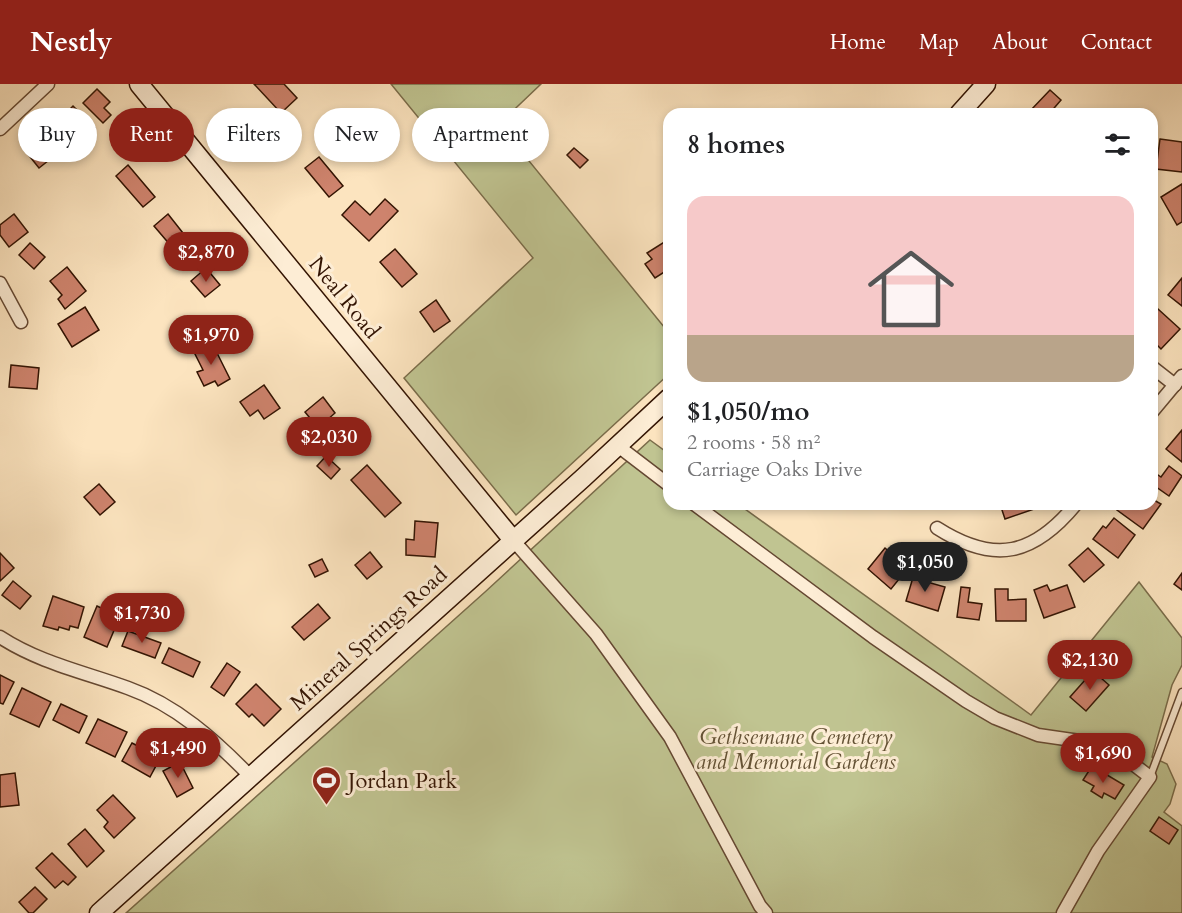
<!DOCTYPE html>
<html lang="en">
<head>
<meta charset="utf-8">
<style>
	body { margin:0; font-family:Cardo,serif; background:#f2f2f2; color:#202124; height:100vh; display:flex; flex-direction:column; font-size:22px; white-space:nowrap }
	* { box-sizing:border-box; margin:0 }
	p { font-size:20px; color:#757577 }
	.icon { flex:none; width:33px; height:33px; fill:none; stroke:currentColor; stroke-width:2; stroke-linecap:round; stroke-linejoin:round }
	.map { position:relative; flex:1; overflow:hidden }
	.panel { position:absolute; left:663px; top:24px; width:495px; height:402px; display:flex; flex-direction:column; background:#fff; border-radius:18px; box-shadow:0 3px 9px #0003 }
	.panel>* { flex:none }
	.hud { position:absolute; left:18px; top:24px; width:555px; height:54px; display:flex; gap:12px }
	.price { position:absolute; translate:-50% -51px; padding:0 14px; border-radius:21px; background:#8f2418; color:#fff; font-size:20px; line-height:39px; filter:drop-shadow(0 2px 3px #0008) }
	.price::after { content:''; position:absolute; left:50%; top:36px; width:18px; height:14px; margin-left:-9px; background:inherit; clip-path:polygon(0 0,100% 0,50% 100%) }
	.price.selected { background:#222; color:#fff }
	ul { padding:0; list-style:none }
	li { display:grid; align-content:center; gap:12px; height:318px; padding:0 24px }
	li+li { border-top:2px solid #e0e0e0 }
	li span { display:grid; place-items:center; height:186px; border-radius:18px; color:#555 }
	li>.icon { margin-inline-start:auto }
	span .icon { width:108px; height:108px; fill:#fffc; stroke-width:1 }
	li b { font-size:26px }
	h2 { display:flex; justify-content:space-between; align-items:center; height:72px; padding:0 24px; font-size:26px }
	.chip { padding:0 21px; border-radius:27px; background:#fff; box-shadow:0 3px 9px #0003; font-size:21px; line-height:54px }
	.chip.selected { background:#8f2418; color:#fff }
	header { display:flex; align-items:center; gap:36px; box-sizing:border-box; height:84px; padding:0 30px; background:#8f2418; color:#fff }
	header strong { font-size:28px }
	nav { display:flex; gap:33px; margin-inline-start:auto; font-size:21px }
	.map>svg:first-child { display:block }
	.green { fill:#c0c491; stroke:#7a6c4a; stroke-width:1.5 }
	.building { fill:#ce836d; stroke:#331403; stroke-width:1.5 }
	.lines { fill:none; stroke-linecap:round; stroke-linejoin:round }
	.lane-casing { stroke:#654832; stroke-width:9 }
	.street-casing { stroke:#654832; stroke-width:15 }
	.secondary-casing { stroke:#331403; stroke-width:21 }
	.lane { stroke:#fdedd5; stroke-width:6 }
	.street { stroke:#fdedd5; stroke-width:12 }
	.secondary { stroke:#fdedd5; stroke-width:18 }
	.labels { text-anchor:middle; stroke-width:6; stroke-linejoin:round; paint-order:stroke }
	.street-label { font-size:22px; fill:#331403; stroke:#fdedd5 }
	.park-label { font-size:22px; font-style:italic; fill:#645235; stroke:#fdedd5 }
	.poi-label { font-size:22px; fill:#331403; stroke:#fdedd5; text-anchor:start }
</style>
</head>
<body>
<header>
<strong>Nestly</strong>
<nav><a>Home</a><a>Map</a><a>About</a><a>Contact</a></nav>
</header>
<div class="map">
<svg width="1182" height="829" viewBox="0 0 1182 829">
	<rect width="100%" height="100%" fill="#fce4bf"/>
	<filter id="stains"><feTurbulence type="fractalNoise" baseFrequency=".00333" numOctaves="4"/><feColorMatrix values="0 0 0 0 .2 0 0 0 0 .09 0 0 0 0 .02 0 0 0 .5 -.17"/></filter>
	<radialGradient id="worn" r=".72"><stop offset=".6" stop-color="#630" stop-opacity="0"/><stop offset="1" stop-color="#630" stop-opacity=".3"/></radialGradient>
	<g class="green">
		<path d="M391 0H541L499 40 669 249V290L516 431 404 294 533 174Z"/>
		<path d="M650 356 669 370V420H738L1031 631 1139 498 1182 554V581L1172 601 1152 673 1167 680 1176 700 1170 720 1164 728 1182 742V829H126L485 508Z"/>
	</g>
	<g class="building">
		<path d="M254 0H284L297 14 281 29Z"/>
		<path d="M97 5 110 18 104 24 111 31 103 39 83 19Z"/>
		<path d="M1050 6 1061 16 1049 30H1033L1030 27Z"/>
		<path d="M73 22 95 44 75 63 56 44 65 35 63 32Z"/>
		<path d="M1160 55 1182 58V88L1156 85Z"/>
		<path d="M41 58 53 73 39 84 27 69Z"/>
		<path d="M574 64 588 76 580 84 567 71Z"/>
		<path d="M319 73 343 102 329 113 305 84Z"/>
		<path d="M128 81 155 113 143 123 116 92Z"/>
		<path d="M1182 100V138L1177 141 1161 113Z"/>
		<path d="M385 115 398 127 369 157 342 131 355 117 370 131Z"/>
		<path d="M14 130 28 148 9 163 0 151V141Z"/>
		<path d="M168 130 190 158 177 169 154 142Z"/>
		<path d="M669 155V185L655 194 645 180 652 175 647 169Z"/>
		<path d="M30 159 45 173 34 185 19 171Z"/>
		<path d="M395 165 417 190 402 203 380 178Z"/>
		<path d="M67 183 86 207 65 225 58 215 62 211 50 197Z"/>
		<path d="M206 184 220 201 205 213 191 197Z"/>
		<path d="M1182 194V222L1168 211Z"/>
		<path d="M436 216 450 237 434 248 420 228Z"/>
		<path d="M85 223 99 246 72 263 58 240Z"/>
		<path d="M1158 225 1180 245 1161 265 1152 256V232Z"/>
		<path d="M212 259 230 295 218 302 215 297 204 302 197 288 203 286 194 268Z"/>
		<path d="M11 281 39 284 37 305 9 303Z"/>
		<path d="M264 301 280 324 264 335 258 326 250 332 240 318Z"/>
		<path d="M323 313 335 329 318 344 305 328Z"/>
		<path d="M1182 346V378L1166 365Z"/>
		<path d="M326 372 340 385 331 395 317 382Z"/>
		<path d="M367 381 401 419 385 433 351 396Z"/>
		<path d="M1169 382 1182 392 1169 412 1152 400V387L1161 393Z"/>
		<path d="M99 400 115 418 100 431 84 413Z"/>
		<path d="M1152 415 1161 420 1143 445 1117 426 1121 420H1131L1135 423 1137 420H1152Z"/>
		<path d="M1000 420H1032L1034 425 1005 435Z"/>
		<path d="M1114 434 1135 451 1118 474 1093 455 1103 442 1106 444Z"/>
		<path d="M415 437 438 439 435 473 406 471V455L414 456Z"/>
		<path d="M885 464 908 484 891 505 868 485Z"/>
		<path d="M1088 464 1104 481 1084 498 1069 481Z"/>
		<path d="M370 468 382 483 367 495 355 481Z"/>
		<path d="M0 469 14 484 0 497Z"/>
		<path d="M322 475 328 487 315 493 309 481Z"/>
		<path d="M1182 489V506L1174 500Z"/>
		<path d="M914 490 928 494 927 498 945 503 938 527 906 517Z"/>
		<path d="M13 497 31 512 20 525 2 511Z"/>
		<path d="M1047 501 1050 507 1067 501 1075 523 1044 534 1034 506Z"/>
		<path d="M961 503 970 504 968 518 982 520 979 536 957 533Z"/>
		<path d="M995 505H1008V516L1026 515V537H996Z"/>
		<path d="M53 512 84 523 78 544 70 542 69 546 59 543 58 546 43 542Z"/>
		<path d="M318 520 330 534 304 556 292 543Z"/>
		<path d="M97 522 114 530 109 541 115 544 107 563 84 553Z"/>
		<path d="M128 547 161 559 155 574 122 562Z"/>
		<path d="M169 564 200 578 193 593 162 579Z"/>
		<path d="M227 579 240 588 224 612 211 603Z"/>
		<path d="M1093 587 1109 601 1086 627 1070 613Z"/>
		<path d="M0 591 14 598 3 620 0 619Z"/>
		<path d="M256 600 281 625 264 642 252 630 249 633 236 620Z"/>
		<path d="M22 604 51 618 39 643 10 630Z"/>
		<path d="M61 620 87 632 79 649 53 636Z"/>
		<path d="M98 635 127 648 115 673 86 659Z"/>
		<path d="M132 659 151 669 156 660 165 665 150 693 122 677Z"/>
		<path d="M180 678 193 704 177 713 163 687Z"/>
		<path d="M1092 682 1124 701 1115 715 1104 709 1102 714 1091 707 1094 702 1083 696Z"/>
		<path d="M15 689 19 721 0 723V691Z"/>
		<path d="M113 711 135 734 114 754 104 743 108 738 97 726Z"/>
		<path d="M1159 733 1178 746 1169 760 1150 747Z"/>
		<path d="M85 745 104 767 87 783 68 760Z"/>
		<path d="M52 769 76 793 68 801 63 797 55 804 36 784Z"/>
		<path d="M35 803 47 815 33 829H29L19 818Z"/>
	</g>
	<g class="lines">
		<defs>
			<path id="lane" d="M1150 693 1182 608"/>
			<g id="street">
				<path d="M0 45 48 0"/>
				<path d="M0 199 21 238"/>
				<path d="M1152 283 1175 301"/>
				<path d="M1152 328 1182 292"/>
				<path d="M618 362 669 401"/>
				<path d="M694 420 873 553 966 617 995 634 1038 651 1100 660 1116 667 1150 693 1098 767 1063 829"/>
				<path d="M937 444C995 481 1034 471 1076 420"/>
				<path d="M513 456 596 550 670 653 760 822 766 829"/>
				<path d="M0 553C40 579 84 588 128 604 176 621 215 656 250 692"/>
			</g>
			<g id="secondary">
				<path d="M139 0 513 456"/>
				<path d="M959 30 986 0"/>
				<path d="M99 829 583 394 669 314"/>
			</g>
		</defs>
		<use href="#lane" class="lane-casing"/>
		<use href="#street" class="street-casing"/>
		<use href="#secondary" class="secondary-casing"/>
		<use href="#lane" class="lane"/>
		<use href="#street" class="street"/>
		<use href="#secondary" class="secondary"/>
	</g>
	<defs>
		<symbol id="stadium-pin" viewBox="-11 -11 22 30"><path d="M0 17L-7.5 6A9.5 9.5 0 1 1 7.5 6Z" fill="#8f2418" stroke="#fdedd5"/><path d="M0-5a6.5 5 0 1 0 0 10a6.5 5 0 1 0 0-10ZM-3.5-1.8h7v3.6h-7Z" fill="#fff"/></symbol>
	</defs>
	<g fill-rule="evenodd">
		<use href="#stadium-pin" x="310" y="680" width="33" height="45"/>
	</g>
	<g class="labels">
		<g class="street-label">
			<text transform="translate(345 213) rotate(51)" y="8">Neal Road</text>
			<text transform="translate(368 554) rotate(-42)" y="8">Mineral Springs Road</text>
		</g>
		<g class="park-label">
			<text x="796" y="660">Gethsemane Cemetery<tspan x="796" dy="25">and Memorial Gardens</tspan></text>
		</g>
		<g class="poi-label">
			<text x="348" y="704">Jordan Park</text>
		</g>
	</g>
	<rect width="100%" height="100%" filter="url(#stains)"/>
	<rect width="100%" height="100%" fill="url(#worn)"/>
</svg>
<b class="price" style="left:206px;top:199px">$2,870</b>
<b class="price" style="left:211px;top:282px">$1,970</b>
<b class="price" style="left:329px;top:384px">$2,030</b>
<b class="price selected" style="left:925px;top:509px">$1,050</b>
<b class="price" style="left:142px;top:560px">$1,730</b>
<b class="price" style="left:1090px;top:607px">$2,130</b>
<b class="price" style="left:178px;top:695px">$1,490</b>
<b class="price" style="left:1103px;top:700px">$1,690</b>
<div class="hud">
<a class="chip">Buy</a>
<a class="chip selected">Rent</a>
<a class="chip">Filters</a>
<a class="chip">New</a>
<a class="chip">Apartment</a>
</div>
<section class="panel">
<h2>8 homes<svg class="icon" aria-label="filters" viewBox="0 0 24 24"><path d="M4 7h16M4 17h16"/><circle cx="9" cy="7" r="2"/><circle cx="15" cy="17" r="2"/></svg></h2>
<ul>
<li><span style="background:linear-gradient(#f6c9c9 75%,#b9a48a 0)"><svg class="icon" aria-label="home" viewBox="0 0 24 24"><path d="M3 11l9-7 9 7M6 9v11h12V9"/></svg></span><div><b>$1,050/mo</b><p>2 rooms · 58 m²</p><p>Carriage Oaks Drive</p></div></li>
</ul>
</section>
</div>
</body>
</html>
